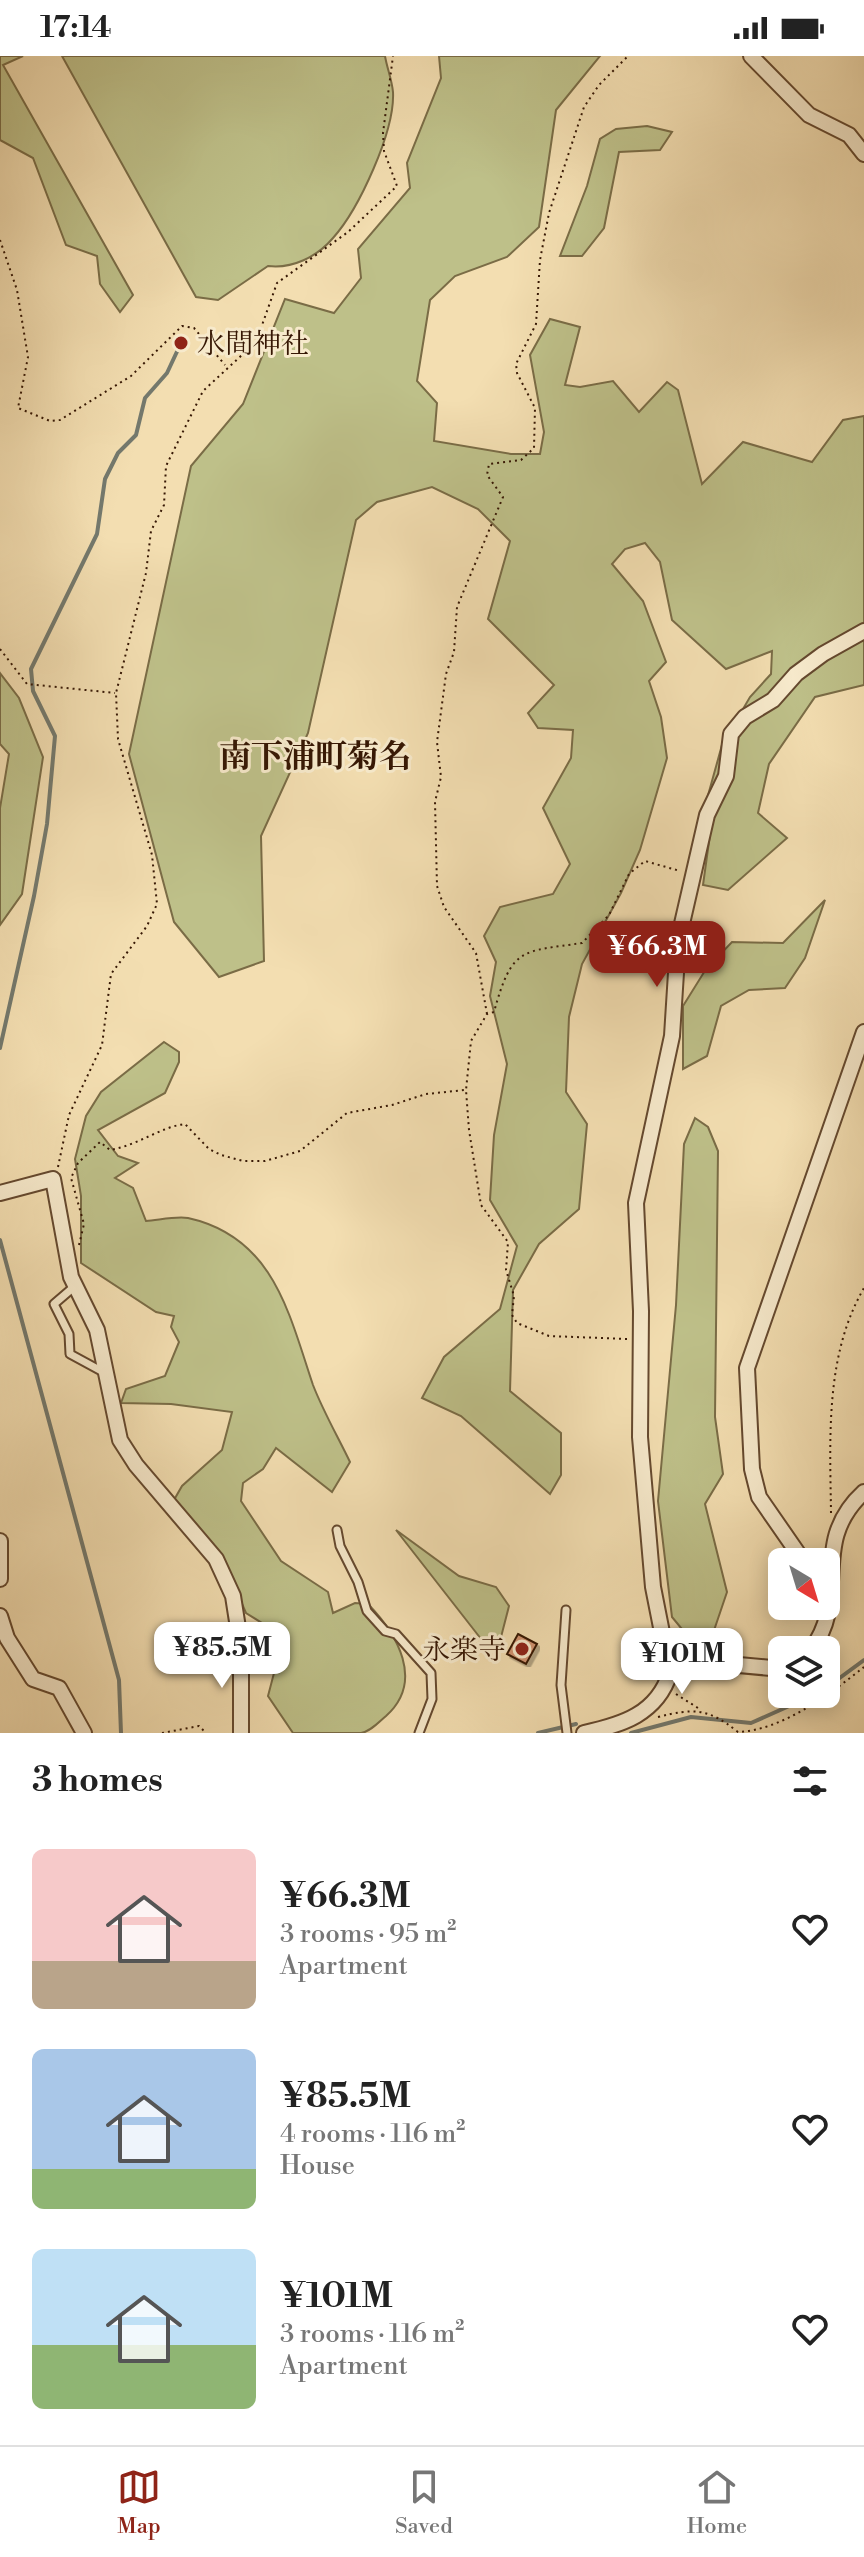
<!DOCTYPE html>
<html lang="en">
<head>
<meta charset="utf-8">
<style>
	body { margin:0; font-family:"Libre Bodoni","Noto Serif JP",serif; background:#f6f6f6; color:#222; height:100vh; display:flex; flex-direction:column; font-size:30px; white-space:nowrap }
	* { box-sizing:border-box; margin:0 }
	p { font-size:26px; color:#767676 }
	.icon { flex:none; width:44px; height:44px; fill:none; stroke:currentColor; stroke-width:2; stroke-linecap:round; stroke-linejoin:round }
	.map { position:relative; height:1677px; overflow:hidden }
	.details { display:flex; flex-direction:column; background:#fff; flex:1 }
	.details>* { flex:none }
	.needle { width:52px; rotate:142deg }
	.buttons { position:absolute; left:768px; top:1492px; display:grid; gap:16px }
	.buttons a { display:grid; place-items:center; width:72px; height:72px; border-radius:12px; background:#fff; box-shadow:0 4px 20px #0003; font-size:40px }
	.price { position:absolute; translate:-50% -68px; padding:0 18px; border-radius:16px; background:#fff; color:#222; font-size:26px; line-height:52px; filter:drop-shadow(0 2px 4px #0008) }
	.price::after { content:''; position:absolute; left:50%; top:48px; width:24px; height:18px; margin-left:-12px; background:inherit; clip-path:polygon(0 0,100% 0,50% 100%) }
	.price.active { background:#8f2418; color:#fff }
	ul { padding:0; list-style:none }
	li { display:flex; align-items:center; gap:24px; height:200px; padding:0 32px }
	li span { display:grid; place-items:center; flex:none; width:224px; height:160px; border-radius:12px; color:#555 }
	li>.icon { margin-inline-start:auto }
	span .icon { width:96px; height:96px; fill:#fffc; stroke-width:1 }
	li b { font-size:34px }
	h2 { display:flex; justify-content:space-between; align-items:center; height:96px; padding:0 32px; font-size:34px }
	.status { display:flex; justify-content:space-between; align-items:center; height:56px; padding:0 40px; background:#fff; direction:ltr }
	.status svg { height:22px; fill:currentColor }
	.tabs { display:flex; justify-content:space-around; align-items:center; height:112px; border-top:2px solid #e0e0e0; background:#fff; font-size:22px; color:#767676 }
	.tabs a { display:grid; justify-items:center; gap:4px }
	.tabs .active { color:#8f2418 }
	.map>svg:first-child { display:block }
	.green { fill:#bec089; stroke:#7a6c46; stroke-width:2 }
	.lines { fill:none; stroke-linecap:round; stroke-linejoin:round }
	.stream { stroke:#74796d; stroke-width:4 }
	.building { fill:#d19370; stroke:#361704; stroke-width:2; filter:url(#shadow) }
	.service-casing { stroke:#65492f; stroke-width:11 }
	.minor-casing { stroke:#65492f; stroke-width:18 }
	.path { stroke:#361704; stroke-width:2; stroke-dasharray:2 4; stroke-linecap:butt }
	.service { stroke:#f7eacc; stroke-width:7 }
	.minor { stroke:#f7eacc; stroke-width:14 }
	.poi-dot { fill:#8f2418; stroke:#f7eacc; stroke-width:3 }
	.labels { text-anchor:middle; stroke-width:6; stroke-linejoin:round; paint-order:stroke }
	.poi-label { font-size:28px; fill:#361704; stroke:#f7eacc; text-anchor:start }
	.quarter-label { font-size:32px; font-weight:bold; fill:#361704; stroke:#f7eacc }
</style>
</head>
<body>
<div class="status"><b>17:14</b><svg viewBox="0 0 49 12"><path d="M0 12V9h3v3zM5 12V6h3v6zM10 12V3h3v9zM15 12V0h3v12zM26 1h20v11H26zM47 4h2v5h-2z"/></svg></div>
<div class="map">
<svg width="864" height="1677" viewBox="0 0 864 1677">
	<defs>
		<filter id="shadow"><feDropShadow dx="3.5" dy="3.5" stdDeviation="0" flood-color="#0004"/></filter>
	</defs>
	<rect width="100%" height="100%" fill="#f3deb1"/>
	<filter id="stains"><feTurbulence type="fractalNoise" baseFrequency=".0025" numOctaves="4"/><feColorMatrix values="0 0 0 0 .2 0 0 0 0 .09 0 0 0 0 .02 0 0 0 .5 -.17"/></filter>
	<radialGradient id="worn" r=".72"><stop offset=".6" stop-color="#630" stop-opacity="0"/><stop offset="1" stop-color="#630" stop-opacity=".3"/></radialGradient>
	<g class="green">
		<path d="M0 0H23L3 9 133 239 120 256 100 228 97 200 66 189 33 102 0 84Z"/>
		<path d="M62 0H385C387 12 392 24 393 36 395 75 359 153 333 182 317 201 292 213 268 210L218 244 196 241Z"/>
		<path d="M439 0H600L556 54 539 171 507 201 455 220 430 244 417 325 437 347 434 385 511 398H540L544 376 530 299 550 263 580 271 565 329 580 331 613 325 639 356 667 326 678 334 702 428 743 386 812 406 843 364 864 360V629L815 641 769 708 758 757 787 782 728 834 703 829 712 764 707 743 722 689 750 641 771 618 772 595 726 613 672 564 660 506 645 487 625 493 612 508 643 545 666 606 649 625 661 661 667 702 640 794 621 837 582 908 569 961 566 1036 587 1068 579 1153 539 1188 513 1234 510 1335 561 1377V1419L550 1438 461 1360 422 1342 444 1301 500 1253 517 1190 490 1144 494 1079 507 1008 490 940 496 906 484 880 500 851 553 838 570 808 543 752 571 702 573 674 538 672 528 657 554 629 488 563 510 485 478 453 432 431 377 446 356 464 308 677 261 780 264 905 219 921 174 866 129 698 191 410 243 348 285 243 334 257 361 222 358 193 410 132 407 107 441 22Z"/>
		<path d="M647 70 672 76 660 94 619 96 604 172 582 200H560L587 130 600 83 616 73Z"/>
		<path d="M0 617 19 642 43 701 22 838 0 869V752L9 698 0 688Z"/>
		<path d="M825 844 805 902 785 932 749 934 721 950 707 1000 683 1013V950L706 913 732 886 783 887Z"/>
		<path d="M164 986 179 996V1006L165 1037 98 1074 118 1100 138 1107 115 1122 133 1132 146 1165C159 1164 176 1160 188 1162 274 1181 289 1258 313 1329 323 1355 338 1381 350 1406L332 1436 276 1392 263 1413 243 1427 241 1445 281 1505 328 1536 333 1557 355 1547 368 1548C397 1578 425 1625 386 1660 379 1666 370 1676 361 1677 340 1677 315 1677 293 1677L268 1640 279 1598 278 1577 246 1557 222 1502 174 1444 182 1430 222 1394 232 1356 171 1348 121 1347 126 1333 165 1320 179 1286 171 1271 174 1260 156 1256 81 1207V1140L75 1103 86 1060 101 1036Z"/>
		<path d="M695 1062 708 1071 718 1095 715 1361 723 1418 705 1448 727 1536 707 1595 686 1578 672 1561 658 1445 676 1249 684 1088Z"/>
		<path d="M396 1474 459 1520 496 1531 509 1550 500 1585 485 1588Z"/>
	</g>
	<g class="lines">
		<g class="stream">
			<path d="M0 992 34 840 47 768 55 680 33 635 31 613 97 478 105 423 118 397 136 379 145 342 167 317 181 287"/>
			<path d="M0 1184 119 1624 121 1677"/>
			<path d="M826 1632 864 1604"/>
			<path d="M538 1677 576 1668"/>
			<path d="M631 1677 691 1661 751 1667 816 1638"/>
		</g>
	</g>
	<path class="building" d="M518 1578 537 1588 526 1608 507 1598Z"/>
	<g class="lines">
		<defs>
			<g id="service">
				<path d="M75 1230 54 1248 69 1278 70 1298 105 1317"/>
				<path d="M337 1474 340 1490 358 1526 367 1555 385 1575 396 1578 431 1617 432 1643 419 1677"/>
				<path d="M566 1554 561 1629 567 1677"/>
			</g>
			<g id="minor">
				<path d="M751 0 809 59 849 79 864 98"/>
				<path d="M0 1137 53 1123 71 1221 97 1274 120 1384 136 1409 216 1503 233 1540 241 1591V1677"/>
				<path d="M0 1485V1523"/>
				<path d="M804 1506 759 1441 752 1413 747 1312 864 976"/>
				<path d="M0 1560 7 1582 33 1623 59 1632 84 1677"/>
				<path d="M811 1594C851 1542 808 1487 864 1436"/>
				<path d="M670 1617 653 1531 640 1381 641 1255 636 1147 672 980 678 885 707 759 726 720 731 678 745 661 773 644 796 618 823 598 864 575"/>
				<path d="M584 1677C622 1669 657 1658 670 1617L717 1607 782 1613"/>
			</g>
		</defs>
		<use href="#service" class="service-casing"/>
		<use href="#minor" class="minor-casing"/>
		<g class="path">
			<path d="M0 184 17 234 28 301 18 352 50 365 60 364 131 320 182 270 194 272 225 309"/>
			<path d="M0 593 27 628 115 637"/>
			<path d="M487 958 476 897 444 851 437 830 435 746 441 721 437 686 446 618 454 596 457 551 503 441 487 419 489 408 521 404 534 392 535 352 517 317 516 308 536 268 540 204 549 157 584 51 599 29 628 0"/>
			<path d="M58 1111 69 1059 102 989 111 918 147 870 157 848 152 799 118 683 116 637 146 517 151 475 164 449 166 410 203 335 256 286 277 227 348 176 397 130 384 95 383 77 393 0"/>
			<path d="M79 1189 84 1168 71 1122 78 1107 100 1086 110 1094C139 1089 160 1071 185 1068L209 1093 221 1099 243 1105H265L300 1095 347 1057 392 1049 426 1038 465 1034"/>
			<path d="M627 1283 549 1280 517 1267 512 1259 514 1240 506 1214 508 1186 481 1149 469 1074 466 1034 471 985 487 958 494 956C512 890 522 896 582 887L609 859 629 818 645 805 680 815"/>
			<path d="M831 1457C830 1381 825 1299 864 1232"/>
			<path d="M676 1638 701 1654"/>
			<path d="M658 1661C694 1652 708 1652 738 1676 783 1674 830 1638 864 1611"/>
			<path d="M162 1677 199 1670 206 1677"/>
		</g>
		<use href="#service" class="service"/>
		<use href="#minor" class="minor"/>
	</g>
	<g class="poi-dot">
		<circle cx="181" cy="287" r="8"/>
		<circle cx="522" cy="1593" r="8"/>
	</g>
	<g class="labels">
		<g class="poi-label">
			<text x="197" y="297">水間神社</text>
			<text x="506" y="1603" text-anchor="end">永楽寺</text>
		</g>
		<g class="quarter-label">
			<text x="315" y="711">南下浦町菊名</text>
		</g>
	</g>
	<rect width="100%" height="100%" filter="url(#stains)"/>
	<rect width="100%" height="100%" fill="url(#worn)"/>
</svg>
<div class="buttons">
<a><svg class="needle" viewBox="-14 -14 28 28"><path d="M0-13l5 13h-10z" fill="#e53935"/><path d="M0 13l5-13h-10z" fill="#767676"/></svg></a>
<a><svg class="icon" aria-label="layers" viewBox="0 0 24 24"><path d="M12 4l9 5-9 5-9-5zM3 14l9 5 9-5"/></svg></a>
</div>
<b class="price active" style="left:657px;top:933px">¥66.3M</b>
<b class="price" style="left:222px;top:1634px">¥85.5M</b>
<b class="price" style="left:682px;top:1640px">¥101M</b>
</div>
<section class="details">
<h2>3 homes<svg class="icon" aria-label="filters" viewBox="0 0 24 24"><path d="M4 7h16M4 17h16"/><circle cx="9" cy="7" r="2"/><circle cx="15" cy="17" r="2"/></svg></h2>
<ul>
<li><span style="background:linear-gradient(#f6c9c9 70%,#b9a48a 0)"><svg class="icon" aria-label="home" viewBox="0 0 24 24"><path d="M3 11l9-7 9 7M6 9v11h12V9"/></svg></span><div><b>¥66.3M</b><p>3 rooms · 95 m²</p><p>Apartment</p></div><svg class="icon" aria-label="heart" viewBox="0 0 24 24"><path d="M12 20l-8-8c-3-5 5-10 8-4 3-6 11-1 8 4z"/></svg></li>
<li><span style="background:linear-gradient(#a9c7e8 75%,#8fb573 0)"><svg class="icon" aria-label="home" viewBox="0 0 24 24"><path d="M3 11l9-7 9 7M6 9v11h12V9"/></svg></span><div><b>¥85.5M</b><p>4 rooms · 116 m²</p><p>House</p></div><svg class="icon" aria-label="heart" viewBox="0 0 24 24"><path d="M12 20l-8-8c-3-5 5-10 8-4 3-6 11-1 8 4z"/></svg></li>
<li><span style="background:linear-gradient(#bfe0f5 60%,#8fb573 0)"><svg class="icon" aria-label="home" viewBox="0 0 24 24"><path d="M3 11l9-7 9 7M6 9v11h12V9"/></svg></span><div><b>¥101M</b><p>3 rooms · 116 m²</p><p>Apartment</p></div><svg class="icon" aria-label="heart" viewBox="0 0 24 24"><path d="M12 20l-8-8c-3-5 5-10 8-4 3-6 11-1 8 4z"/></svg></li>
</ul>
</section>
<nav class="tabs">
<a class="active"><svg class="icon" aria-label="map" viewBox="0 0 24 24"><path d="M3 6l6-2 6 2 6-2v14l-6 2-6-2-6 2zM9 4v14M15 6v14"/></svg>Map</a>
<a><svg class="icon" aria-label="saved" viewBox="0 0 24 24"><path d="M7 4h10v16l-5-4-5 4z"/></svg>Saved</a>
<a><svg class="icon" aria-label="home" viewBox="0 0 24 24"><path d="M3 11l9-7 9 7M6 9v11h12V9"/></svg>Home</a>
</nav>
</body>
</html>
